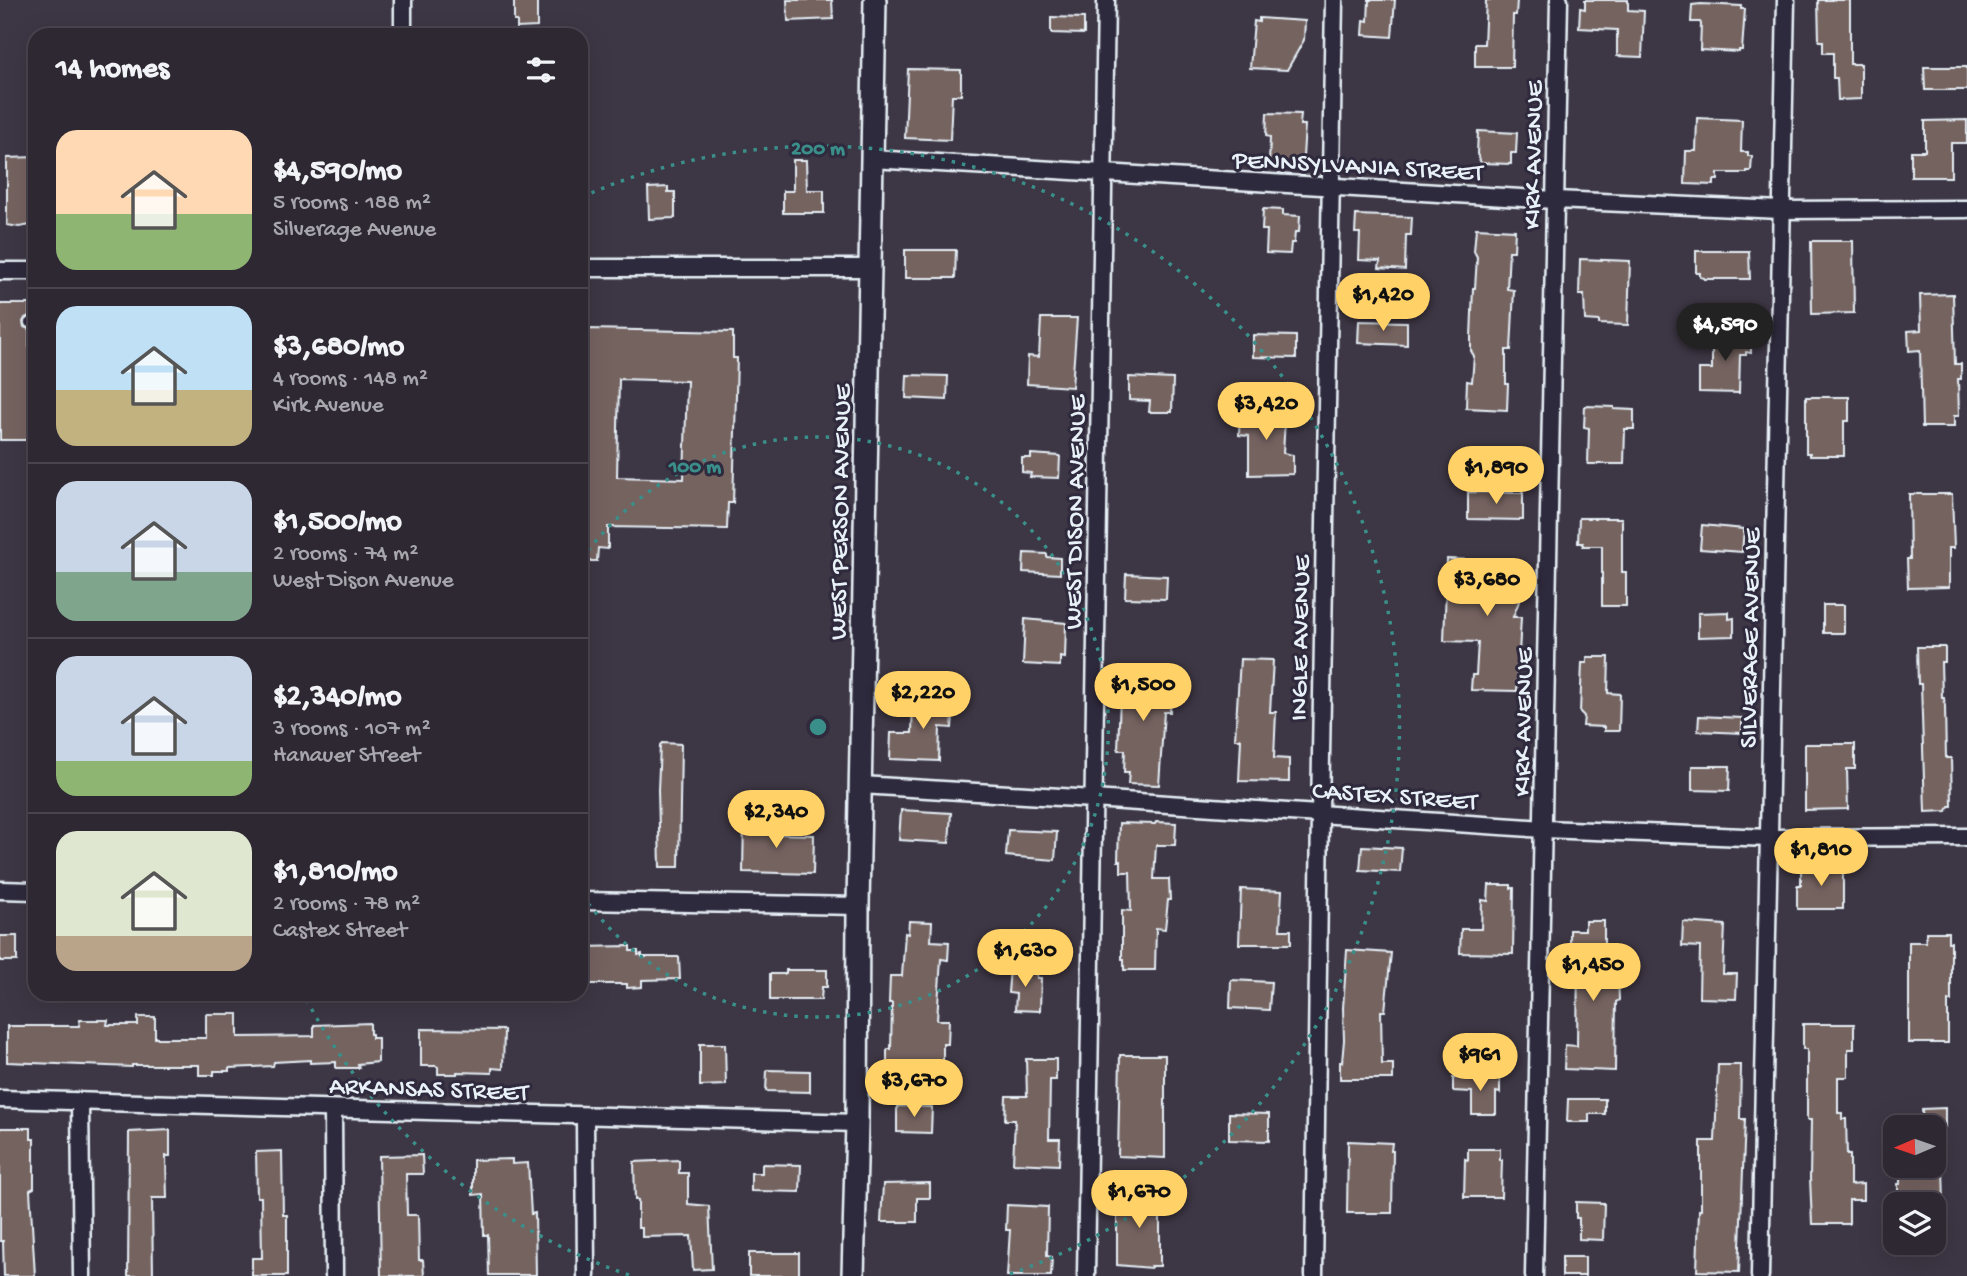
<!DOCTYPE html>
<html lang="en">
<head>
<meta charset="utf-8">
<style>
	body { margin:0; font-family:"Gochi Hand",sans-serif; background:#3a343f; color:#f1f3f6; height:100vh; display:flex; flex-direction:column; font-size:26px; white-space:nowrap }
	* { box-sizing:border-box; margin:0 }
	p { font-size:23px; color:#a7a6ac }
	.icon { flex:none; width:38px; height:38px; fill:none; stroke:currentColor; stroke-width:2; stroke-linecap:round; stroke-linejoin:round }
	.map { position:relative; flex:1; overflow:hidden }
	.sheet { position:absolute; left:28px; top:28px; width:560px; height:973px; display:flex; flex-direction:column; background:#2e2833; border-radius:21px; box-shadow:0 7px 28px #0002,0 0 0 2px #49444e }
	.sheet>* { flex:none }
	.needle { width:46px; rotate:268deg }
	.tools { position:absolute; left:1883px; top:1115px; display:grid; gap:14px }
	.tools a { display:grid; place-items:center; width:63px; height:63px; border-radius:14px; background:#2e2833; box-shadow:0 7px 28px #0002,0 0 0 2px #49444e; font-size:35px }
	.price { position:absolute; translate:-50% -60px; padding:0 16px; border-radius:24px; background:#ffd166; color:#111; font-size:23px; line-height:46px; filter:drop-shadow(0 2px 4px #0008) }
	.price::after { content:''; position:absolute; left:50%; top:42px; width:21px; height:16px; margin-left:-10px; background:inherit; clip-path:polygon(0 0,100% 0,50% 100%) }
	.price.active { background:#222; color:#fff }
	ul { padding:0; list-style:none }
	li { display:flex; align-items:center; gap:21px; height:175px; padding:0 28px }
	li+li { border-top:2px solid #49444e }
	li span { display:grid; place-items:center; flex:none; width:196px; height:140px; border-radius:21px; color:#555 }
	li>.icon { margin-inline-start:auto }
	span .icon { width:84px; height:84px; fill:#fffc; stroke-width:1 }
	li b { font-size:30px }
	h2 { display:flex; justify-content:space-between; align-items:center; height:84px; padding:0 28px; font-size:30px }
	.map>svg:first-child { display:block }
	.building { fill:#746461; stroke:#e8f1f8; stroke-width:2; fill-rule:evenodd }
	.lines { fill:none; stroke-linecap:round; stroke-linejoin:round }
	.service-casing { stroke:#e8f1f8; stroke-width:13 }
	.minor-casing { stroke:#e8f1f8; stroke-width:21 }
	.tertiary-casing { stroke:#e8f1f8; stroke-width:26 }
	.service { stroke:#2f2a3d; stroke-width:8 }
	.minor { stroke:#2f2a3d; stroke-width:16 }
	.tertiary { stroke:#2f2a3d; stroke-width:21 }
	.ring { fill:none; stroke:#3a8f8a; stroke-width:3.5; stroke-dasharray:3.5 7 }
	.labels { text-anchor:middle; stroke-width:6; stroke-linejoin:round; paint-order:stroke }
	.street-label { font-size:26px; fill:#e8f1f8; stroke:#2f2a3d }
	.centre { fill:#3a8f8a; stroke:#2f2a3d; stroke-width:3.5 }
	.ring-label { font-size:21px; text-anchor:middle; font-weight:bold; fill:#3a8f8a; stroke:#2f2a3d; stroke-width:6; stroke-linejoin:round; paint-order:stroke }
</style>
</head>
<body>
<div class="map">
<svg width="1967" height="1276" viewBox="0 0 1967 1276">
	<rect width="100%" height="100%" fill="#3d3644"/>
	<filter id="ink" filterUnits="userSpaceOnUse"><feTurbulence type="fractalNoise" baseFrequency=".0143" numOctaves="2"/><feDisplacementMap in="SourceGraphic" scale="14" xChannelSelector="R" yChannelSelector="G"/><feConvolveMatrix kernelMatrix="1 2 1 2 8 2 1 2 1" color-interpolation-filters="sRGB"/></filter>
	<g filter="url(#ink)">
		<g class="building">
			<path d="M514 0H537V27L517 28V21H514Z"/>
			<path d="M787 0H832L833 19 788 21Z"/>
			<path d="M1369 0H1395L1392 37 1363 35 1364 20 1368 21Z"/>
			<path d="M1486 0H1517L1516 15H1513L1512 67H1475V44H1484Z"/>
			<path d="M1585 0H1628V10L1644 11 1642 57 1617 56V30L1579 28 1580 8 1585 9Z"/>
			<path d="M1818 0H1850V64H1861V99L1838 100 1837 78H1833V53H1823V41H1819Z"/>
			<path d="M1701 4 1741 6V9H1745L1742 50H1739V52L1700 50 1701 24 1700 22H1691L1692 5Z"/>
			<path d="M1051 17 1084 18V34L1051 33Z"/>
			<path d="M1259 18 1305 21 1304 40 1287 70 1250 68 1254 21 1259 22Z"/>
			<path d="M1924 67H1967V90H1925Z"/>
			<path d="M908 69 961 70V95H952L950 140 905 138Z"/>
			<path d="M1267 113 1301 114 1300 125H1305L1303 157H1298V166L1269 165 1270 137 1266 136Z"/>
			<path d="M1697 118 1742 120 1741 152H1748V156H1752L1751 171H1747V173H1718V180H1714V185L1685 184 1686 151H1696Z"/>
			<path d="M1967 120V143H1951V177H1911V151H1925V121Z"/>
			<path d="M1478 131 1517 133 1516 153H1511V164L1481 163 1477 154Z"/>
			<path d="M35 157V177H30L31 225 19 227 7 225V158Z"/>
			<path d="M793 160H806L807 190H824V213H783V191H793Z"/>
			<path d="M668 187V192H675V218L649 219 648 188Z"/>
			<path d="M1263 209 1283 210V215L1300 216 1299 232H1295L1294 243H1291L1290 254 1266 253 1267 230H1262Z"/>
			<path d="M1356 215 1412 217 1411 235H1406L1405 270 1379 268 1380 261 1359 260 1360 233H1355Z"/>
			<path d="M1476 228 1515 230 1514 251H1509L1507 289 1514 290 1511 350H1506V384H1508L1507 410 1466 408 1467 381 1472 382 1474 356 1471 351V337L1473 288H1475L1477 257 1474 251Z"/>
			<path d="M1811 241H1853L1854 313 1812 314Z"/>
			<path d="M905 250H956L955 278H905Z"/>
			<path d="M1696 251H1749L1750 279H1704V278L1700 277V273H1696Z"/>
			<path d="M1580 259 1630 261 1628 325 1599 324V321L1585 320 1584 295H1579Z"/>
			<path d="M1953 294 1955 364H1961V379H1958L1959 416H1954V427H1922L1920 350 1909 351 1908 331 1921 330 1920 295Z"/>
			<path d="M0 304H29V316L25 318 23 322 24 327 29 329V346L35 344V440H0Z"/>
			<path d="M1041 318H1077L1072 387 1027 384 1028 356 1039 357Z"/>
			<path d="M1359 321 1407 322V345L1358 343Z"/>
			<path d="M589 329 733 332V358H737L734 468 733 503H728L727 529 608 527V549L598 548 597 561H581V333H589ZM619 379 687 381 684 479 617 477Z"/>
			<path d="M1712 332 1746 333V335H1751V353L1746 352V355H1740L1739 393 1699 392V369H1712Z"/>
			<path d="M1253 335 1296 336V358L1253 357Z"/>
			<path d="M907 375 948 376 947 400 906 398Z"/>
			<path d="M1129 377 1173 379 1172 412H1149L1150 401 1129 400Z"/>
			<path d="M1806 397H1849V421H1844V456H1810V453H1806Z"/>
			<path d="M1585 406 1614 407V409L1634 410V429H1625L1624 464H1588L1589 428 1584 427Z"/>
			<path d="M1240 408 1281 410 1280 419 1285 420 1283 453 1293 455V474L1249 475V436L1239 435Z"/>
			<path d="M1031 454 1060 456 1059 478 1030 477 1031 473 1022 472V458H1031Z"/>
			<path d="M1468 492 1523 493V520L1468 519Z"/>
			<path d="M1909 494H1952L1954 548H1949V587L1908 588 1907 559H1910Z"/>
			<path d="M1579 518H1622V572H1626V606H1602V546H1583V543H1578Z"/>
			<path d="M1702 525 1744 529 1742 552 1700 549Z"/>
			<path d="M1024 553 1047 554V557L1060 558V574L1023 572Z"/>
			<path d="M1447 559 1522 562 1527 581 1513 617H1521L1517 691 1471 690 1472 675H1476L1478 642 1444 641Z"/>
			<path d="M1126 574 1167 576 1166 599 1125 598Z"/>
			<rect x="1823" y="605" width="21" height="28"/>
			<path d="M1729 612V619L1734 618V636L1698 637V613Z"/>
			<path d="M1025 619 1066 623 1065 658 1060 657V666L1023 664Z"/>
			<path d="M1917 647H1945V662H1941L1942 698H1944L1945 706 1946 758H1951L1952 806H1949L1947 811 1925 812 1921 684H1918Z"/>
			<path d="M1587 657H1609L1608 693 1620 694 1619 731H1604V727L1583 726 1584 716 1580 712 1582 663H1587Z"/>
			<path d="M1240 659 1273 660 1270 712H1276L1274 758 1289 759V782L1239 781 1241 739H1235Z"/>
			<path d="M1121 669 1166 671 1165 691H1171L1170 712H1164L1159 785 1128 784 1129 772H1124L1125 750H1118Z"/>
			<path d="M913 699 954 701 952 728 940 727 939 761 890 759 891 733H912Z"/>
			<path d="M1699 716 1742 718V733L1698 731Z"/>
			<path d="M662 743 681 744 679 867H660L658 790 660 745Z"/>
			<path d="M1805 744H1855V769H1847L1848 809 1805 810Z"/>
			<path d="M1692 766H1730L1729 791 1692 790Z"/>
			<path d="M901 810 951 813 949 843 899 840Z"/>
			<path d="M744 819 773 820V834L814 835 813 874 743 872Z"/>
			<path d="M1156 822 1176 823 1175 845H1156L1154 879H1169L1170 900H1168L1165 929 1156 928 1155 970H1124V959H1122V910L1131 911 1130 872H1121V861H1118L1119 823 1155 824Z"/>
			<path d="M1008 830 1057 832 1055 860 1006 856Z"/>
			<path d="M1362 846 1402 848 1400 872 1360 870Z"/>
			<path d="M1814 866H1843V909H1797V886H1801V868H1814Z"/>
			<path d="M1489 885H1511V888H1514L1513 954 1460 953 1461 929H1481L1482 900 1488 901Z"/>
			<path d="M1241 889 1282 891 1280 930H1291V944H1239Z"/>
			<path d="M909 921 932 922 931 941 949 942 948 960 941 959 937 1020H949L948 1044H943V1074L887 1073V1051L888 1049H891L892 1003H889L890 976H902L905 933 908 934Z"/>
			<path d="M1585 921H1604V975H1618L1619 1000 1616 1002 1615 1071 1564 1069 1565 1045 1577 1046 1578 956H1570V930H1585Z"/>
			<path d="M1683 922 1725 925 1723 974H1737L1736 999 1699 998 1700 947 1682 946Z"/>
			<path d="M1926 932H1948V942H1951V1001H1948V1043H1909V942H1926Z"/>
			<rect x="0" y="936" width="17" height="25"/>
			<path d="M630 946V951H638V955L642 954V957H679L680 979 642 980V987L627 988V984H581V947Z"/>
			<path d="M1347 950 1391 953 1385 1011H1381L1382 1064H1393V1079H1340V1062H1342L1344 1040 1343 1008Z"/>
			<path d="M1010 968 1037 970V978H1041L1040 1011 1015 1010 1016 994 1008 993Z"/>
			<path d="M786 970H827V987H822L821 1000H770V974H786Z"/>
			<path d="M1231 980 1271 982 1269 1010 1230 1008Z"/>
			<path d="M206 1014H238V1037L314 1036V1025L370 1023V1034H372V1038H378V1062L358 1064 359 1068H336V1062L310 1063V1060L274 1062 273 1066 229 1068V1071H214V1075H199V1065H132V1067L7 1062V1026H79L80 1020H108L107 1025H138V1017H155V1038H206Z"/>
			<path d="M1803 1024H1854V1049H1848V1077H1838V1113H1842V1119H1846L1847 1155H1850V1185L1863 1184V1200H1849V1224H1812L1810 1178 1811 1120H1807V1049H1803Z"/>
			<path d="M421 1029 504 1030 503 1069 492 1068V1073L457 1072V1074H438V1067L436 1066H421Z"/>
			<path d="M700 1044H725L726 1085 700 1086Z"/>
			<path d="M1120 1055H1165V1158L1118 1156Z"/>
			<path d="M1026 1059H1056V1080H1050L1049 1139H1060L1059 1165 1013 1163 1015 1120H1005L1006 1096H1027Z"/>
			<path d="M1718 1065H1741L1740 1119H1745L1739 1272 1697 1271 1699 1210H1701V1141H1715Z"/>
			<path d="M767 1070 810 1071V1092L766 1091Z"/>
			<path d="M1453 1078H1500V1093L1496 1092V1114H1472V1092L1453 1091Z"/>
			<path d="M1568 1099H1605V1114H1589V1122H1567Z"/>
			<path d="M897 1106 932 1107 931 1133 897 1132Z"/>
			<path d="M1945 1108V1127H1923L1922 1109Z"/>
			<path d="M1229 1113 1269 1114V1141L1229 1140Z"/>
			<path d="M0 1128H31V1139H34V1188L30 1190 35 1276H4L3 1241H0Z"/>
			<path d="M170 1130V1156H166L167 1198H152L153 1276H128L129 1132Z"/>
			<path d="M1348 1141 1392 1143 1391 1151H1393L1392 1213H1347Z"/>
			<path d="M1468 1149H1500V1160H1502L1501 1197H1464L1465 1159 1468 1160Z"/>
			<path d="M282 1151 283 1215H287V1276H252V1258H262L261 1197H257L256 1152Z"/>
			<path d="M422 1155 423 1174H406L407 1215H418L419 1260H423L424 1276H381L379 1156Z"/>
			<path d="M512 1159V1164L528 1163 531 1214 535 1213 536 1275H489L488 1235H484L483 1194 473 1195V1160Z"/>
			<path d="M679 1160V1173H688V1204L709 1206 712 1269 693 1270 691 1236 642 1237V1228H638V1200H635L634 1162Z"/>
			<path d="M762 1164 801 1165 800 1192 751 1191V1173H762Z"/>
			<path d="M1900 1166H1943L1944 1204H1898V1184H1900Z"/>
			<path d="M930 1183V1198H917V1222H881L883 1184Z"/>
			<path d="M1122 1193H1160V1266H1151V1268L1117 1265V1204H1122Z"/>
			<path d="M1576 1202 1604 1203 1603 1240 1579 1239V1218H1576Z"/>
			<path d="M1007 1205 1048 1207 1047 1256 1052 1257 1051 1276H1007L1010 1230H1006Z"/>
			<rect x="749" y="1253" width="50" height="23"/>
			<rect x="1562" y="1257" width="23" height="19"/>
		</g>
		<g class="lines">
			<defs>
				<path id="service" d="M29 323 35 321"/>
				<g id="minor">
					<path d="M403 0V35"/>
					<path d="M872 159 1555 200 1781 210 1967 209"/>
					<path d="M581 268H871"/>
					<path d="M0 271H35"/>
					<path d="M861 785 1093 799 1544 829 1769 838 1967 837"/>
					<path d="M0 890 35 891"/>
					<path d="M581 901 858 906"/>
					<path d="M0 1099 857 1123"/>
					<path d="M80 1101 82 1276"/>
					<path d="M333 1109 334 1276"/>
					<path d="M585 1116 586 1276"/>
					<path d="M1086 1276 1106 0"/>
					<path d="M1314 1276 1320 813 1334 0"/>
					<path d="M1534 1276 1559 0"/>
					<path d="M1760 1276 1786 0"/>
				</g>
				<path id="tertiary" d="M853 1276 857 1123 858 906 875 0"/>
			</defs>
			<use href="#service" class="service-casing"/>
			<use href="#minor" class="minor-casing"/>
			<use href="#tertiary" class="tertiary-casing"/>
			<use href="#service" class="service"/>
			<use href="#minor" class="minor"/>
			<use href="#tertiary" class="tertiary"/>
		</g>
	</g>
	<g class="ring">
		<path d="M582 559A290 290 0 1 1 582 895"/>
		<path d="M629 1275A580 580 0 0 1 304 995M582 197A580 580 0 1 1 1007 1275"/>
	</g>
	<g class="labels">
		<g class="street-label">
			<text transform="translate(1531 155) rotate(-89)" y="9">KIRK AVENUE</text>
			<text transform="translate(1358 164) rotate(3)" y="9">PENNSYLVANIA STREET</text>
			<text transform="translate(838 512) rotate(-89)" y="9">WEST PERSON AVENUE</text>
			<text transform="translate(1073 512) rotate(-89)" y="9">WEST DISON AVENUE</text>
			<text transform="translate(1298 638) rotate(-89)" y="9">INGLE AVENUE</text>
			<text transform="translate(1748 638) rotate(-89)" y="9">SILVERAGE AVENUE</text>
			<text transform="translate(1521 722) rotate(-89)" y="9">KIRK AVENUE</text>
			<text transform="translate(1395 794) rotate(4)" y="9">CASTEX STREET</text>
			<text transform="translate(429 1087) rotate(2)" y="9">ARKANSAS STREET</text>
		</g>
	</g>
	<circle cx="818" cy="727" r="10" class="centre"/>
	<g class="ring-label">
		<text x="818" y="154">200 m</text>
		<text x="695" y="472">100 m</text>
	</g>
</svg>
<div class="tools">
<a><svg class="needle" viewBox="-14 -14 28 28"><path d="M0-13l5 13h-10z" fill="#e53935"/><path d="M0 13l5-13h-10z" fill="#a7a6ac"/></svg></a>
<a><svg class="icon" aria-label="layers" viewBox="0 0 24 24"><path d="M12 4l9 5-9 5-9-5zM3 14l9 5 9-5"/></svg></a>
</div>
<b class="price" style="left:1383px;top:333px">$1,420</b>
<b class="price active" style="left:1725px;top:363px">$4,590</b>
<b class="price" style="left:1266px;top:442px">$3,420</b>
<b class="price" style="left:1496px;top:506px">$1,890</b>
<b class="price" style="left:1487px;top:618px">$3,680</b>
<b class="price" style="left:1143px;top:723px">$1,500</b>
<b class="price" style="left:923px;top:731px">$2,220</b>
<b class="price" style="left:776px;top:850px">$2,340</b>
<b class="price" style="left:1821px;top:888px">$1,810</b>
<b class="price" style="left:1025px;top:989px">$1,630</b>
<b class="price" style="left:1593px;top:1003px">$1,450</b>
<b class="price" style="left:1480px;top:1093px">$961</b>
<b class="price" style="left:914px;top:1119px">$3,670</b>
<b class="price" style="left:1139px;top:1230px">$1,670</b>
<section class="sheet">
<h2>14 homes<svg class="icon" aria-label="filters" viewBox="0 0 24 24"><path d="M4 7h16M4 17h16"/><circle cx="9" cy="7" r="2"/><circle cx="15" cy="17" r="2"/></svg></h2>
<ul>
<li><span style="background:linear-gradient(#ffd9b3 60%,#8fb573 0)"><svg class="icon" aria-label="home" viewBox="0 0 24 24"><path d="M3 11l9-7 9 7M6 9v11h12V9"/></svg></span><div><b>$4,590/mo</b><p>5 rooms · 188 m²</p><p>Silverage Avenue</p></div></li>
<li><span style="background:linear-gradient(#bfe0f5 60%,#c2b280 0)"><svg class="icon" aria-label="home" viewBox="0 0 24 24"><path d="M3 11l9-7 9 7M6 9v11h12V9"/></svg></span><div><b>$3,680/mo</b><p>4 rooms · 148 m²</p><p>Kirk Avenue</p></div></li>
<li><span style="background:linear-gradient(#c9d6e8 65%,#7fa58c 0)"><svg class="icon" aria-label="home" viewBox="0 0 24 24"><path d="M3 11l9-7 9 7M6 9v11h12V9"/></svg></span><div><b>$1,500/mo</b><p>2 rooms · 74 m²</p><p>West Dison Avenue</p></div></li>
<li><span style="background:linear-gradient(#c9d6e8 75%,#8fb573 0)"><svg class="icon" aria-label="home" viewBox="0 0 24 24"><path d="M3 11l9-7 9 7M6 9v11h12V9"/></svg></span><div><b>$2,340/mo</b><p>3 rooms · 107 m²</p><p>Hanauer Street</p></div></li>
<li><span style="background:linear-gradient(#dfe7d0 75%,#b9a48a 0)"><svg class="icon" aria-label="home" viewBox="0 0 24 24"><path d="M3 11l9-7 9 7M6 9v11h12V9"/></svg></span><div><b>$1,810/mo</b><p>2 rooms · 78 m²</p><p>Castex Street</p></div></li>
</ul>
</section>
</div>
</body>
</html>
